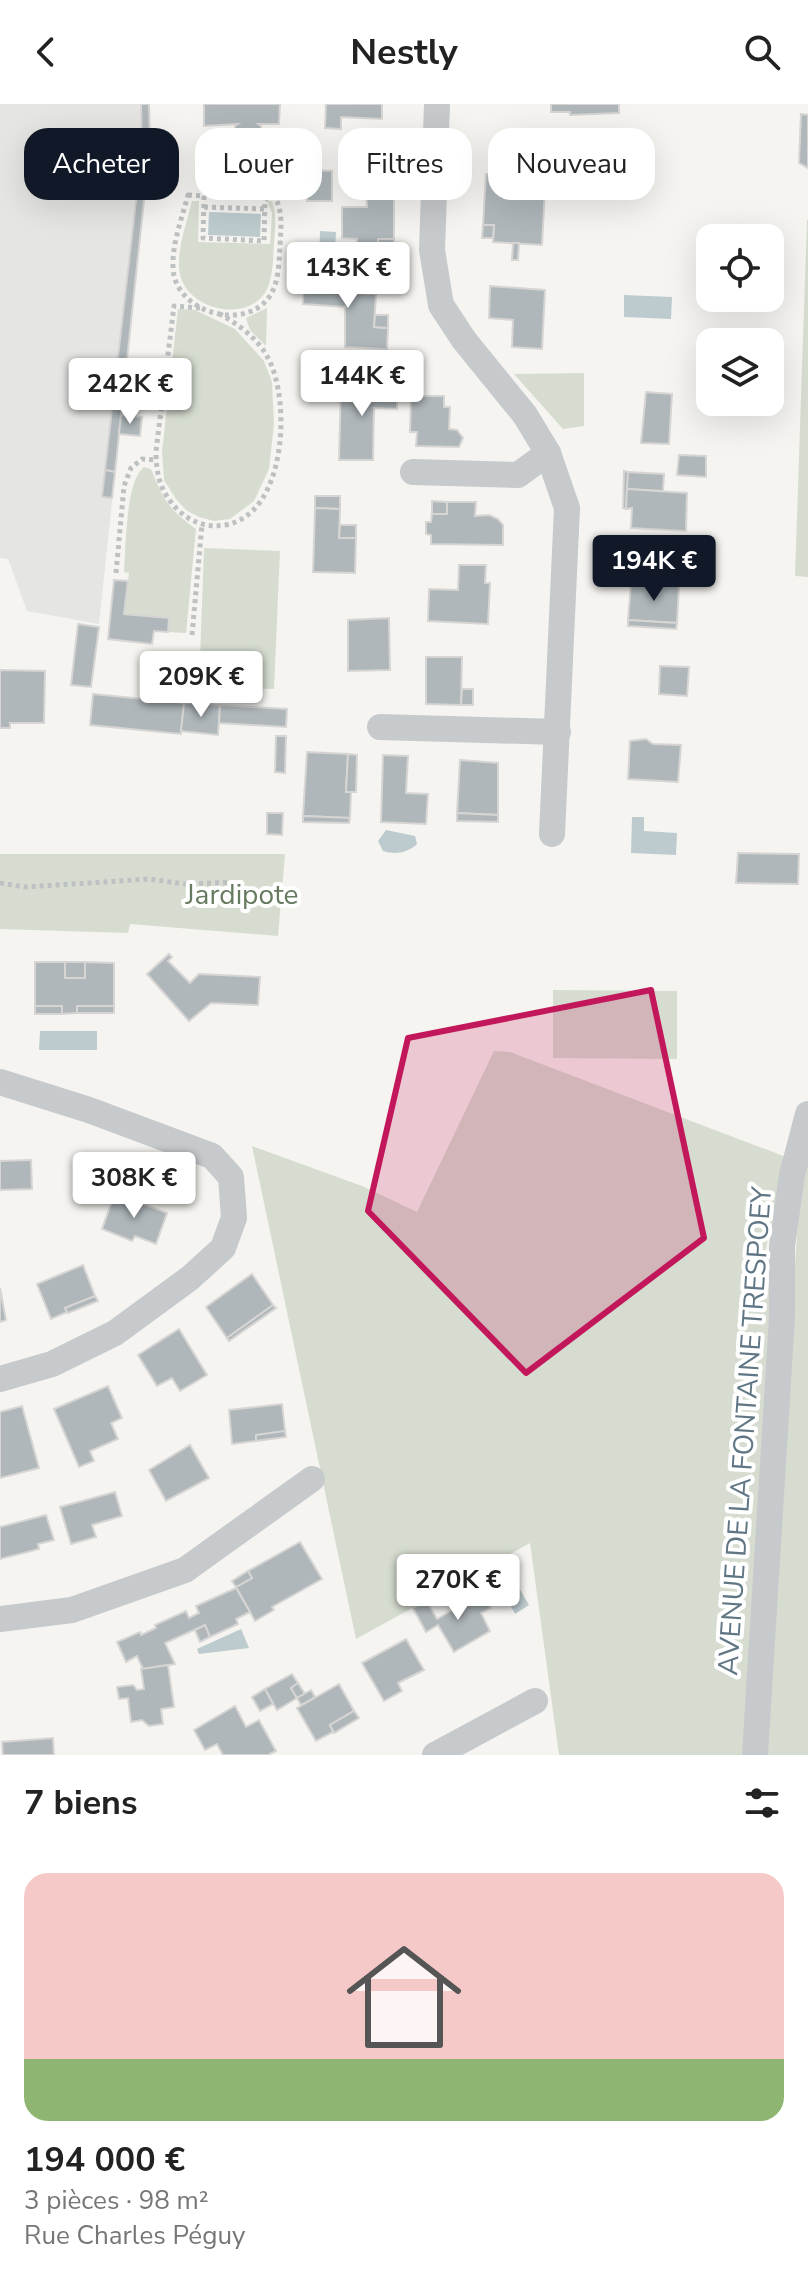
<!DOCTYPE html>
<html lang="fr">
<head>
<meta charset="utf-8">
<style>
	body { margin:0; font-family:"Nunito Sans",sans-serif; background:#f2f2f2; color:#222; height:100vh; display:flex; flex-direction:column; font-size:30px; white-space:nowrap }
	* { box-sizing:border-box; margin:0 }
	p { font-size:26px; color:#767676 }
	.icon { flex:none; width:44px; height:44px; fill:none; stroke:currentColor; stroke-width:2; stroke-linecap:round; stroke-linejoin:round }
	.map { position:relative; height:1651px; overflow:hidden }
	.side { display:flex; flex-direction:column; background:#fff; flex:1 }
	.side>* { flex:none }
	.top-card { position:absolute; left:24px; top:24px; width:760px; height:72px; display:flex; gap:16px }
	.controls { position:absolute; left:696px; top:120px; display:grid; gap:16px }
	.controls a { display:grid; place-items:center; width:88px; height:88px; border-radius:16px; background:#fff; box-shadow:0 8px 32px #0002; font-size:40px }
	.price { position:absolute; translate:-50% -68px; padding:0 18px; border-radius:8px; background:#fff; color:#222; font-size:26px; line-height:52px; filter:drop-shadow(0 2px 4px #0008) }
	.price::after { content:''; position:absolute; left:50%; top:48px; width:24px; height:18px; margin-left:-12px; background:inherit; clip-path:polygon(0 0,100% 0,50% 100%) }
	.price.current { background:#111827; color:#fff }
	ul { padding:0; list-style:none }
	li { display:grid; align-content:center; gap:16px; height:424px; padding:0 24px }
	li+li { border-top:2px solid #e0e0e0 }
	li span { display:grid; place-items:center; height:248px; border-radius:24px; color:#555 }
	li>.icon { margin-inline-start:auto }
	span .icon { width:144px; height:144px; fill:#fffc; stroke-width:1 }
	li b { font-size:34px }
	h2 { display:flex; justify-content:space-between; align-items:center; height:96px; padding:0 24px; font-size:34px }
	.chip { padding:0 28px; border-radius:24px; background:#fff; box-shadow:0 8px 32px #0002; font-size:28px; line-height:72px }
	.chip.current { background:#111827; color:#fff }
	header { display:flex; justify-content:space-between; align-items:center; height:104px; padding:0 24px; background:#fff; font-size:36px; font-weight:700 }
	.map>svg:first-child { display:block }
	.built { fill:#e5e6e3 }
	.green { fill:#d6ddd0 }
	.water { fill:#bdcbcf }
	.building { fill:#afb7bb; stroke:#d6d5d3; stroke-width:2 }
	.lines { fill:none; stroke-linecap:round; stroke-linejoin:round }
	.path { stroke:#bec1c2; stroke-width:5; stroke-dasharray:4 4; stroke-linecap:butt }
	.minor { stroke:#c6cacc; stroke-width:26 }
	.marked { fill:#c2185b; fill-opacity:0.2; stroke:#c2185b; stroke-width:6; stroke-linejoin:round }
	.labels { text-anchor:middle; stroke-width:8; stroke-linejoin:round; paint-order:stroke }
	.park-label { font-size:28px; fill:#677b60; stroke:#fff }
	.street-label { font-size:28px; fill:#607684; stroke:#fff }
</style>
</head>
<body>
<header><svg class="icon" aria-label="back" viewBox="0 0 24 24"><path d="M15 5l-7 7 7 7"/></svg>Nestly<svg class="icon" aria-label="search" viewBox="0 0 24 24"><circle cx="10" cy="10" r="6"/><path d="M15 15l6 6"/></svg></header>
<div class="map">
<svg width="808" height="1651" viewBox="0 0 808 1651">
	<rect width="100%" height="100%" fill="#f5f4f0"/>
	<path class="built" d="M0 0H149L150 40 99 520 27 507 8 455 0 454Z"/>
	<g class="green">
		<path d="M225 47C235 59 246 64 260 58L267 68V79H250V95L224 94Z"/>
		<path d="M192 97H199L198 138 270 140 272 109 267 97H272C277 110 275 126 274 140 273 155 273 176 265 189 242 221 181 203 179 164 178 141 187 118 192 97Z"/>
		<path d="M807 116H808V473L795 472Z"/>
		<path d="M267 204 266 242 250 226 246 214Z"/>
		<path d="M178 205 195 206 235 225 264 257 272 278 274 320 269 365 254 397 230 415 214 417 199 413 186 406 176 395 164 376 162 348Z"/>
		<path d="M584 269V322L563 325 514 270Z"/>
		<path d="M144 363 151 365C164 396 168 405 196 425L186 529 168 528 169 514 124 510 129 469 124 468C126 444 125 378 144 363Z"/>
		<path d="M204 444 280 447 274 585 199 582Z"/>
		<path d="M0 750H285L278 832 130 820 128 829 0 825Z"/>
		<path d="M553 886 677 887V955L553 954Z"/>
		<path d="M494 947 510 948 786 1053 765 1148 772 1218 743 1651H559L530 1439 356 1535 252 1042 362 1082 417 1108Z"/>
		<path d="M808 1037V1651H763L800 1084Z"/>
	</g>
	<g class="water">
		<path d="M209 108 261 110 260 133 208 131Z"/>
		<path d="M320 127 336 128 335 149 341 150 340 164 319 162Z"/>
		<path d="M624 191 672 193 671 215 624 213Z"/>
		<path d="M632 713H644V727L677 729 676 751 631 749Z"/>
		<path d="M386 726 415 732 417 740C407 749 395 751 383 747L378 737Z"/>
		<path d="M40 927H97V946H39Z"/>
		<path d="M515 1466 520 1474 515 1477 529 1501 515 1510 497 1476Z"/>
		<path d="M241 1525 249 1544 199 1550 197 1545Z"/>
	</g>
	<g class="building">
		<path d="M141 0H149L150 40 115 368 105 366 142 44Z"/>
		<path d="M204 0H280L279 20H258L261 22 260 37 235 36V22L238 20 204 22Z"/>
		<path d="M326 0H382V15L341 13V25L325 24Z"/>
		<path d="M551 0H619V9L570 11V8H551Z"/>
		<path d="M801 10 808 11V64L799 59Z"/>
		<path d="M308 66 332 67V97H307Z"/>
		<path d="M486 70 550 74V85H545L542 141 493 138 494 121H483Z"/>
		<path d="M550 74 565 75V85L550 84Z"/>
		<path d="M366 83H394V135H378V146H357V135L342 134V103H367Z"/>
		<path d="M483 121H494L493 134H482Z"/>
		<rect x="378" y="135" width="16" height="11"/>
		<path d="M513 139H519L518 156H512Z"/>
		<path d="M304 172 346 173V186L350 189 376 190 374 223 388 224 387 245 345 243V203L303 200Z"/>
		<path d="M490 182 545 186 542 245 512 243 513 216 489 214Z"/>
		<path d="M375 211H388V224L374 223Z"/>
		<path d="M341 280 397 282V305L374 304 373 356H339Z"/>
		<path d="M646 288 672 290 669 340 641 339Z"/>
		<path d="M411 292H444V303H450L449 325 457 326 463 334 459 343 416 342 417 328H410Z"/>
		<path d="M121 311 142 313 140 332 119 330Z"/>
		<path d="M679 351 706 352V373L677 371Z"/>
		<path d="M105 366 115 368 112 394 102 393Z"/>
		<path d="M624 367 628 368 626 405 623 404Z"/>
		<path d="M628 368 664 370 663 387 627 385Z"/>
		<path d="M627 385 687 389 686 427 631 424 632 404 626 405Z"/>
		<path d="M315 392H340V405L315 404Z"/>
		<path d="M432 397 447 398V410H432Z"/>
		<path d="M447 398H476L475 412 489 411 498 415 503 421V441L431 440V431L426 430V418H431L432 410H447Z"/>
		<path d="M315 404 340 405 339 434H356L355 469 313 468Z"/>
		<path d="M340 421H356V434H339Z"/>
		<path d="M459 461H486L485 479H490L488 520 428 517 429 485 458 486Z"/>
		<path d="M114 476 128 477 124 510 169 514 168 528 154 527 152 540 108 535Z"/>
		<path d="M631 479 679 482 677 519 628 516Z"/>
		<path d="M389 514 390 566 348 567V516Z"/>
		<path d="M628 516 677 519 676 525 628 522Z"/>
		<path d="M78 520 99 523 91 583 71 581Z"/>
		<path d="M426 553H462L461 601 426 600Z"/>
		<path d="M660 562 689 563 687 592 659 590Z"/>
		<path d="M0 566 45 567 44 619H10V624H0Z"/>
		<path d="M462 585H473V601H461Z"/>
		<path d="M93 590 184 599 181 630 90 621Z"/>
		<path d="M184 599 220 601 218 631 181 627Z"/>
		<path d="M220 601 287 605 286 623 219 619Z"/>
		<path d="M276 632H286L285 669 275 668Z"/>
		<path d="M646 635 653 640 681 641 678 678 628 675 630 637Z"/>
		<path d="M307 648 348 650 346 688H351L350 714 303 712Z"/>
		<path d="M348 650 357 651 356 688H346Z"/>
		<path d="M383 651 408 652 406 689 428 690 426 720 381 718Z"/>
		<path d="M460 656 498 659V711L457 709Z"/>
		<path d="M267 709H283L282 731 267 730Z"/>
		<path d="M457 709 498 711V718L457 717Z"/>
		<path d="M303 712 350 714 349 719 303 718Z"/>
		<path d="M738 749 799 750 798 780 736 779Z"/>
		<path d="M169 850 172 853 168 857 190 879 199 870 260 873 258 901 211 899 189 917 147 870Z"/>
		<path d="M35 858H65V874H85V858L114 859V902H77V909L62 910V902H35Z"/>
		<rect x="65" y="858" width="20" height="16"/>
		<rect x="35" y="902" width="27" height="8"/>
		<rect x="77" y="902" width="37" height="7"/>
		<path d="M31 1056 32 1085 0 1086V1057Z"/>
		<path d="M115 1089 167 1109 156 1140 135 1132 132 1137 102 1125Z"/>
		<path d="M83 1161 95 1192 65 1204 67 1208 51 1215 37 1180Z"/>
		<path d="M252 1170 273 1201 227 1234 206 1203Z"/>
		<path d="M0 1184 6 1216 0 1218Z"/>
		<path d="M95 1192 98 1197 68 1209 65 1204Z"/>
		<path d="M273 1201 276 1204 229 1237 227 1234Z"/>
		<path d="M179 1225 207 1271 180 1287 172 1274 157 1282 138 1251Z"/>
		<path d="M108 1282 122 1314 111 1319 118 1335 90 1347 94 1357 79 1363 54 1305Z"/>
		<path d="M282 1300 285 1327 256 1331V1337L232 1340 229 1306Z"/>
		<path d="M22 1302 39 1364 0 1374V1308Z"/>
		<path d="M285 1327 286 1333 256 1337V1331Z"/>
		<path d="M190 1341 209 1374 166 1397 149 1366Z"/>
		<path d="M115 1388 122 1412 92 1421 96 1433 71 1440 60 1403Z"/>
		<path d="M46 1411 54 1436 38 1440 39 1445 0 1455V1423Z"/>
		<path d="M300 1438 322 1475 272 1503 274 1506 255 1517 236 1483 252 1474 248 1467Z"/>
		<path d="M507 1451 512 1459 496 1468 491 1460Z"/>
		<path d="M248 1467 252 1474 236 1483 232 1477Z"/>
		<path d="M236 1484 250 1508 236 1515 238 1520 210 1533 205 1521 165 1539 175 1560 143 1565 137 1552 126 1558 117 1538 140 1528 141 1531 156 1524 155 1521 186 1507 189 1514 199 1509 196 1502Z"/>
		<path d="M483 1489 491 1504 481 1509 490 1527 454 1548 438 1521 426 1528 413 1504 426 1496 437 1515Z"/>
		<path d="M205 1521 210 1533 200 1538 195 1526Z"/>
		<path d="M406 1535 424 1566 398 1579 402 1587 384 1597 362 1559Z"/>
		<path d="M168 1561 174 1603 161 1605 163 1620 149 1622 142 1616 131 1618 128 1594 119 1595 117 1583 133 1581 137 1586 144 1585 141 1565Z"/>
		<path d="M292 1570 298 1579 291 1584 297 1594 277 1606 265 1585Z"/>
		<path d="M298 1579 305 1590 297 1594 291 1584Z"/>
		<path d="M339 1580 354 1607 330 1621 333 1628 316 1637 297 1604Z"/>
		<path d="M265 1585 273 1600 260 1607 252 1593Z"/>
		<path d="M311 1586 315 1593 301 1601 297 1594Z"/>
		<path d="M235 1602 246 1623 259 1616 276 1647 268 1651H223L217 1640 205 1646 194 1626Z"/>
		<path d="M354 1607 359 1614 334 1629 330 1621Z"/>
		<path d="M53 1634 54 1651H3L2 1638Z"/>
	</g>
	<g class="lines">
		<g class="path">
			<path d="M188 91 204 92 203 134 264 137 265 95 275 93C283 108 281 124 280 141 279 156 279 177 271 190 249 229 175 210 173 164 172 139 182 114 188 91Z"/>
			<path d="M204 103 266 105"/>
			<path d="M200 204 174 202 156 347C156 372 161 390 180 408 193 419 208 424 225 421 286 411 291 299 269 256 259 235 239 221 220 210"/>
			<path d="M116 469 124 382 131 364 142 355 156 356"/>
			<path d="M192 531 202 420"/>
			<path d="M0 779 24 783 149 775 184 780 239 778"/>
		</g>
		<g class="minor">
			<path d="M437 0 432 146 441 201 464 236 525 311 548 349 567 404 552 730"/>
			<path d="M413 368 518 371 548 349"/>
			<path d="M380 623 558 628"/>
			<path d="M0 978 89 1006 212 1052 231 1073 234 1114 223 1144 190 1174 115 1229 52 1260 0 1275"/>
			<path d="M0 1515 72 1506 185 1466 312 1375"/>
			<path d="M435 1651 535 1597"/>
			<path d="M755 1651 782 1213V1142L792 1071 808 1010"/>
		</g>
	</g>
	<path class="marked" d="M651 886 704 1134 526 1269 368 1107 408 934Z"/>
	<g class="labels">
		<g class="park-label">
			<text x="242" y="800">Jardipote</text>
		</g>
		<g class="street-label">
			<text transform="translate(744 1327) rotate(-86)" y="10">AVENUE DE LA FONTAINE TRESPOEY</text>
		</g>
	</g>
</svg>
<div class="controls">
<a><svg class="icon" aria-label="locate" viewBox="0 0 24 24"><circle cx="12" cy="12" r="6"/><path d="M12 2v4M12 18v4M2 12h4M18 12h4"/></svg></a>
<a><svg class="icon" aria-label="layers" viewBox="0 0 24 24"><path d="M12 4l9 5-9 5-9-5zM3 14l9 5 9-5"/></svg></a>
</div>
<b class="price" style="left:348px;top:206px">143K €</b>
<b class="price" style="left:362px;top:314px">144K €</b>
<b class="price" style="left:130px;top:322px">242K €</b>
<b class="price current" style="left:654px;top:499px">194K €</b>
<b class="price" style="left:201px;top:615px">209K €</b>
<b class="price" style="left:134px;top:1116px">308K €</b>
<b class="price" style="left:458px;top:1518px">270K €</b>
<div class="top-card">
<a class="chip current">Acheter</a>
<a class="chip">Louer</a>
<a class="chip">Filtres</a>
<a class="chip">Nouveau</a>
</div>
</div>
<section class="side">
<h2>7 biens<svg class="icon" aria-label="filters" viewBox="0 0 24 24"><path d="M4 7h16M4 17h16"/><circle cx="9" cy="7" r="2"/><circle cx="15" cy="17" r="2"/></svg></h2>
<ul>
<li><span style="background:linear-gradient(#f6c9c9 75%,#8fb573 0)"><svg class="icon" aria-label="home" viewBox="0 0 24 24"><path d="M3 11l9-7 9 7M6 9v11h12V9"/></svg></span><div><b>194 000 €</b><p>3 pièces · 98 m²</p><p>Rue Charles Péguy</p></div></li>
</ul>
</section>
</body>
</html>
